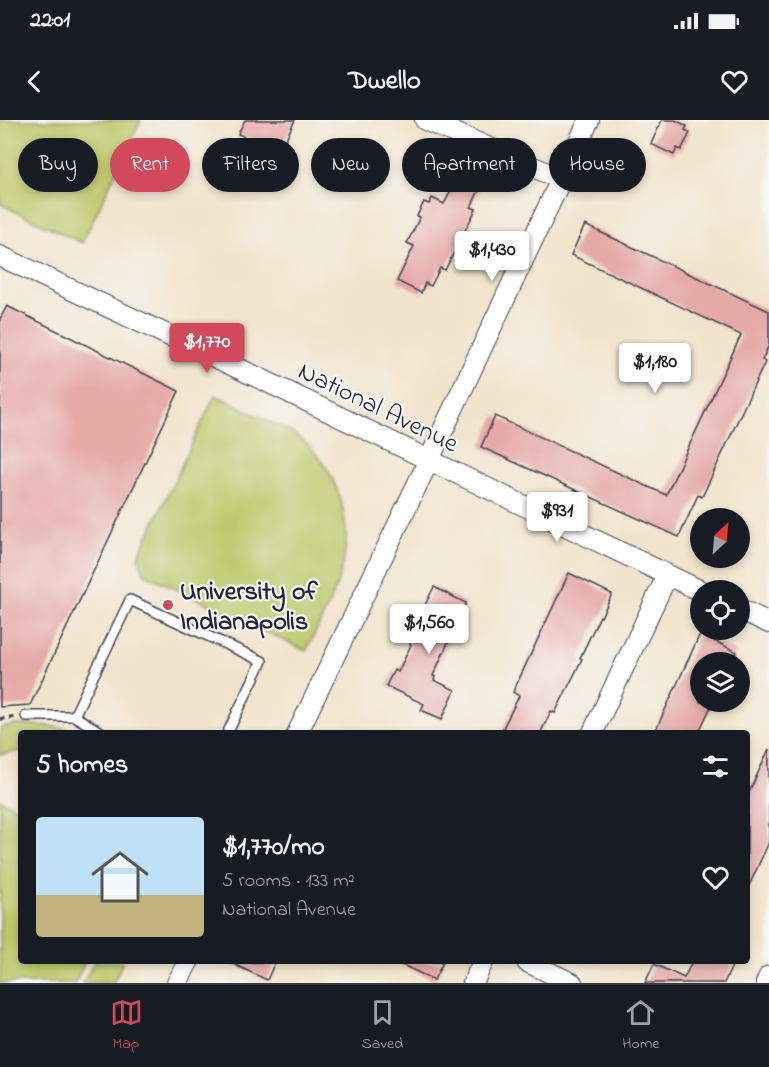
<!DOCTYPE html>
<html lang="en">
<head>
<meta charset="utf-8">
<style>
	body { margin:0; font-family:"Indie Flower",sans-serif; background:#242831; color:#f1f3f6; height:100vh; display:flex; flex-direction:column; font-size:22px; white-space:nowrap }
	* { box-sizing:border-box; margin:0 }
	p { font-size:20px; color:#9ea1a6 }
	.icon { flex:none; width:33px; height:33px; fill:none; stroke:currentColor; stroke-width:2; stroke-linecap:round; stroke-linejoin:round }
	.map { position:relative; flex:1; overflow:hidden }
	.details { position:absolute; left:18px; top:610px; width:732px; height:234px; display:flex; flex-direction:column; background:#171b24; border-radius:6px; box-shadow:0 3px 9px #0003 }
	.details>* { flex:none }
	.hud { position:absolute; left:18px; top:18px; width:734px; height:54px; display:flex; gap:12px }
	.needle { width:39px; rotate:26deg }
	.fabs { position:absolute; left:690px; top:388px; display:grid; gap:12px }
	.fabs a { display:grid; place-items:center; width:60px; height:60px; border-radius:50%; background:#171b24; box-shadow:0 3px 9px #0003; font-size:30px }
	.price { position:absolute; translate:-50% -51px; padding:0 14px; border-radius:6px; background:#fff; color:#222; font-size:20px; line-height:39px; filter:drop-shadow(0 2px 3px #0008) }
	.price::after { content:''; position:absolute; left:50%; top:36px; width:18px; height:14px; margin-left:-9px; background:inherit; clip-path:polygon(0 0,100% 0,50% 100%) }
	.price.on { background:#d1495b; color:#fff }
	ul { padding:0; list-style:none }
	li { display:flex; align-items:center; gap:18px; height:150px; padding:0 18px }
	li span { display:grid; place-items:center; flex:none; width:168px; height:120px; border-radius:6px; color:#555 }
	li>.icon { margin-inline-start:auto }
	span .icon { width:72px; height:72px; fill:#fffc; stroke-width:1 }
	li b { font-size:26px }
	h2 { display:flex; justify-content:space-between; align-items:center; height:72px; padding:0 18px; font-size:26px }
	.chip { padding:0 21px; border-radius:27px; background:#171b24; box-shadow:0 3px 9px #0003; font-size:21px; line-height:54px }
	.chip.on { background:#d1495b; color:#fff }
	.status { display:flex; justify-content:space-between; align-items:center; height:42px; padding:0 30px; background:#171b24; direction:ltr }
	.status svg { height:16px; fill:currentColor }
	header { display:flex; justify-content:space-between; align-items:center; height:78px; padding:0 18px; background:#171b24; font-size:27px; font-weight:700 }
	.tabs { display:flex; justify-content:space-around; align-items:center; height:84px; border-top:2px solid #363941; background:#171b24; font-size:16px; color:#9ea1a6 }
	.tabs a { display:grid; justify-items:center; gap:3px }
	.tabs .on { color:#d1495b }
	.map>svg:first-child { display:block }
	.green { fill:#bbc768; stroke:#6e7452; stroke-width:1.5 }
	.building { fill:#e5a9a6 }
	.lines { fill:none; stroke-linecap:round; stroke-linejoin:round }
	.lane-casing { stroke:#413f51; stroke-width:12 }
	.street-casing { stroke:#413f51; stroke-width:22 }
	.path { stroke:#413f51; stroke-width:4; stroke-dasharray:4.5 4.5; stroke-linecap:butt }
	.lane { stroke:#fff; stroke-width:9 }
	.street { stroke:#fff; stroke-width:20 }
	.poi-dot { fill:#d1495b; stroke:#f6f6f2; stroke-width:2 }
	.labels { text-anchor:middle; stroke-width:4.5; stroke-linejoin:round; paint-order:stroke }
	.street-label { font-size:26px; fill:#22223b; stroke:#f6f6f2 }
	.poi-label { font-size:26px; font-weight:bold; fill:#22223b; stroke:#f6f6f2; text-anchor:start }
</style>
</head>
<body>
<div class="status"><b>22:01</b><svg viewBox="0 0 49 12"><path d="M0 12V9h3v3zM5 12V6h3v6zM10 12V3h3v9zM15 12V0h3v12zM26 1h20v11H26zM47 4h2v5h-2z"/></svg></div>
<header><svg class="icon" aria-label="back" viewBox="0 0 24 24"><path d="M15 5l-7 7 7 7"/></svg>Dwello<svg class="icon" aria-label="heart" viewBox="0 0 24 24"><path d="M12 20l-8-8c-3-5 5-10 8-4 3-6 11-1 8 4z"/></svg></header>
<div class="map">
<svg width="769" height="863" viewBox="0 0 769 863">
	<rect width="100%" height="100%" fill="#f6f6f2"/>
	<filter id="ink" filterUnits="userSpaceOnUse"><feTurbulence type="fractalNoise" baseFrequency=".0167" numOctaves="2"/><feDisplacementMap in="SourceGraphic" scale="12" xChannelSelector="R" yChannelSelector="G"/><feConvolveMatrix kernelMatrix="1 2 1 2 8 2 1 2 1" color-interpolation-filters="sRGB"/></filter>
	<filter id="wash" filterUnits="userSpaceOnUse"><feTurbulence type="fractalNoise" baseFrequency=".008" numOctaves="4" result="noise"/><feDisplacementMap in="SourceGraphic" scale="24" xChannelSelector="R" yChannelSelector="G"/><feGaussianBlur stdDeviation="1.35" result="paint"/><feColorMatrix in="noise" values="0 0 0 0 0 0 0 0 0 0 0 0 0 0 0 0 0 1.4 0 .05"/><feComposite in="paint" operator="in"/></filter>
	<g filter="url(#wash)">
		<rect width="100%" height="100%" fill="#f2e4cc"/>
		<g class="green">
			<path d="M0 0H141L82 123 0 84Z"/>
			<path d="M215 275C235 284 254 294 273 303 281 307 290 311 297 316 338 347 355 402 341 451 334 478 318 506 306 531L145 454 138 437Z"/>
			<path d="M17 605C37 605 60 605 78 613L21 614V631L0 635V608Z"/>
			<path d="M0 680 21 690V842H85L75 863H0Z"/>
			<path d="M94 842H123L113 863H83Z"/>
		</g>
		<g id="blocks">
			<g class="building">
				<path d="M245 0H295L279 33 238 14Z"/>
				<path d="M662 0H675L687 6 685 10 690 13 681 30 677 28 674 35 651 24Z"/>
				<path d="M458 57 480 68 471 87 476 89 445 150 440 148 431 166 425 163 421 173 397 161 414 126 407 123 420 97 417 96 424 82 429 84 432 78 444 84Z"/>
				<path d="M585 105 769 191V225L762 240 765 242 702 377 698 375 679 417 481 327 495 296 666 375 741 215 571 135Z"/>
				<path d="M7 186 179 271 30 585 0 587V199Z"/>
				<path d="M569 453 612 474 601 497 600 496 580 538 582 539 555 593 551 591 540 614H500L519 576 513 572Z"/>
				<path d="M434 467 466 483 433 556 435 557 434 560 455 570 442 599 421 590 424 584 386 566 394 550 398 552 411 525 410 524 424 495 421 493Z"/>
				<path d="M700 514 737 532 732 543H700V582H713L698 614H654Z"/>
				<path d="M769 629V722L747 770V677Z"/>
				<path d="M229 842H275L267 860Z"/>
				<path d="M396 842H443L434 860Z"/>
				<path d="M692 842H734L724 863H645L654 844 684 858Z"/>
			</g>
		</g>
	</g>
	<g filter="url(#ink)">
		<use href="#blocks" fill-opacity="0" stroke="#413f51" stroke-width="1.5"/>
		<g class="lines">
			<defs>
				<g id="lane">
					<path d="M26 596H74L104 614"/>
					<path d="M74 596 130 480 262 541 227 614"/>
				</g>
				<g id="street">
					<path d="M425 0 561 59"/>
					<path d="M0 136 261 259 701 471"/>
					<path d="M740 489 769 503"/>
					<path d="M297 614 429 340 589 0"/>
					<path d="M592 614 667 456"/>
					<path d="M527 842 572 863"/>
					<path d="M177 863 188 842"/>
					<path d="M473 863 483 842"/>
					<path d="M766 863 769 856"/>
				</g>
			</defs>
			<use href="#lane" class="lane-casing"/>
			<use href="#street" class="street-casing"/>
			<path class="path" d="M0 599 14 597"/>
			<use href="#lane" class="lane"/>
			<use href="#street" class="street"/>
		</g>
	</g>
	<circle class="poi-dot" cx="168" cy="485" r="6"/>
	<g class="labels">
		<g class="street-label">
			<text transform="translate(379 286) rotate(26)" y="9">National Avenue</text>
		</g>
		<g class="poi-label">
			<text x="180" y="479">University of<tspan x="180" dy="30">Indianapolis</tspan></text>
		</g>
	</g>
</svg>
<div class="fabs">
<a><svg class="needle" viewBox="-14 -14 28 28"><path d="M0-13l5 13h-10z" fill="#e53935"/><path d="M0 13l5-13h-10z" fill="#9ea1a6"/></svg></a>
<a><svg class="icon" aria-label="locate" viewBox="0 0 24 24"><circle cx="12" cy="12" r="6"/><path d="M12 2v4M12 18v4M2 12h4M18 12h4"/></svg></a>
<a><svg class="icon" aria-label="layers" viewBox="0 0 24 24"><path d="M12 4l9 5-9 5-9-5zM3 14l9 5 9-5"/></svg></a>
</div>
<b class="price" style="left:492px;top:162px">$1,430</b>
<b class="price on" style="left:207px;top:254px">$1,770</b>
<b class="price" style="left:655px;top:274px">$1,180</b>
<b class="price" style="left:557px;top:423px">$931</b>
<b class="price" style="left:429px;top:535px">$1,560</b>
<div class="hud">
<a class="chip">Buy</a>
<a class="chip on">Rent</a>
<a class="chip">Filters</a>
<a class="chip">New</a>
<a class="chip">Apartment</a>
<a class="chip">House</a>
</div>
<section class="details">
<h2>5 homes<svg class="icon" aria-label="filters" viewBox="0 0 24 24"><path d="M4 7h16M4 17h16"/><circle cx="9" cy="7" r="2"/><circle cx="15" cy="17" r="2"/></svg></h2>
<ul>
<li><span style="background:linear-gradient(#bfe0f5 65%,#c2b280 0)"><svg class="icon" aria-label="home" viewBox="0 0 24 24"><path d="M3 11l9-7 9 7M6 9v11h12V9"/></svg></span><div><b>$1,770/mo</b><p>5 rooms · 133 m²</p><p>National Avenue</p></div><svg class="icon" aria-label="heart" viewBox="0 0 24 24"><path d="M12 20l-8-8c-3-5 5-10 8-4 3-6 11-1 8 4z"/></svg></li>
</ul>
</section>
</div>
<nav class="tabs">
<a class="on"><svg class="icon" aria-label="map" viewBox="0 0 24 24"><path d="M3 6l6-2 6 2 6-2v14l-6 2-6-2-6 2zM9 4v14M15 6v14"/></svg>Map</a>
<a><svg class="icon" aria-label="saved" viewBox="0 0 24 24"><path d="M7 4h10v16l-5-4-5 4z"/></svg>Saved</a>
<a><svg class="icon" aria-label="home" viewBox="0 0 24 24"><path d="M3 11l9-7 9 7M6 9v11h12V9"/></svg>Home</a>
</nav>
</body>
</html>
